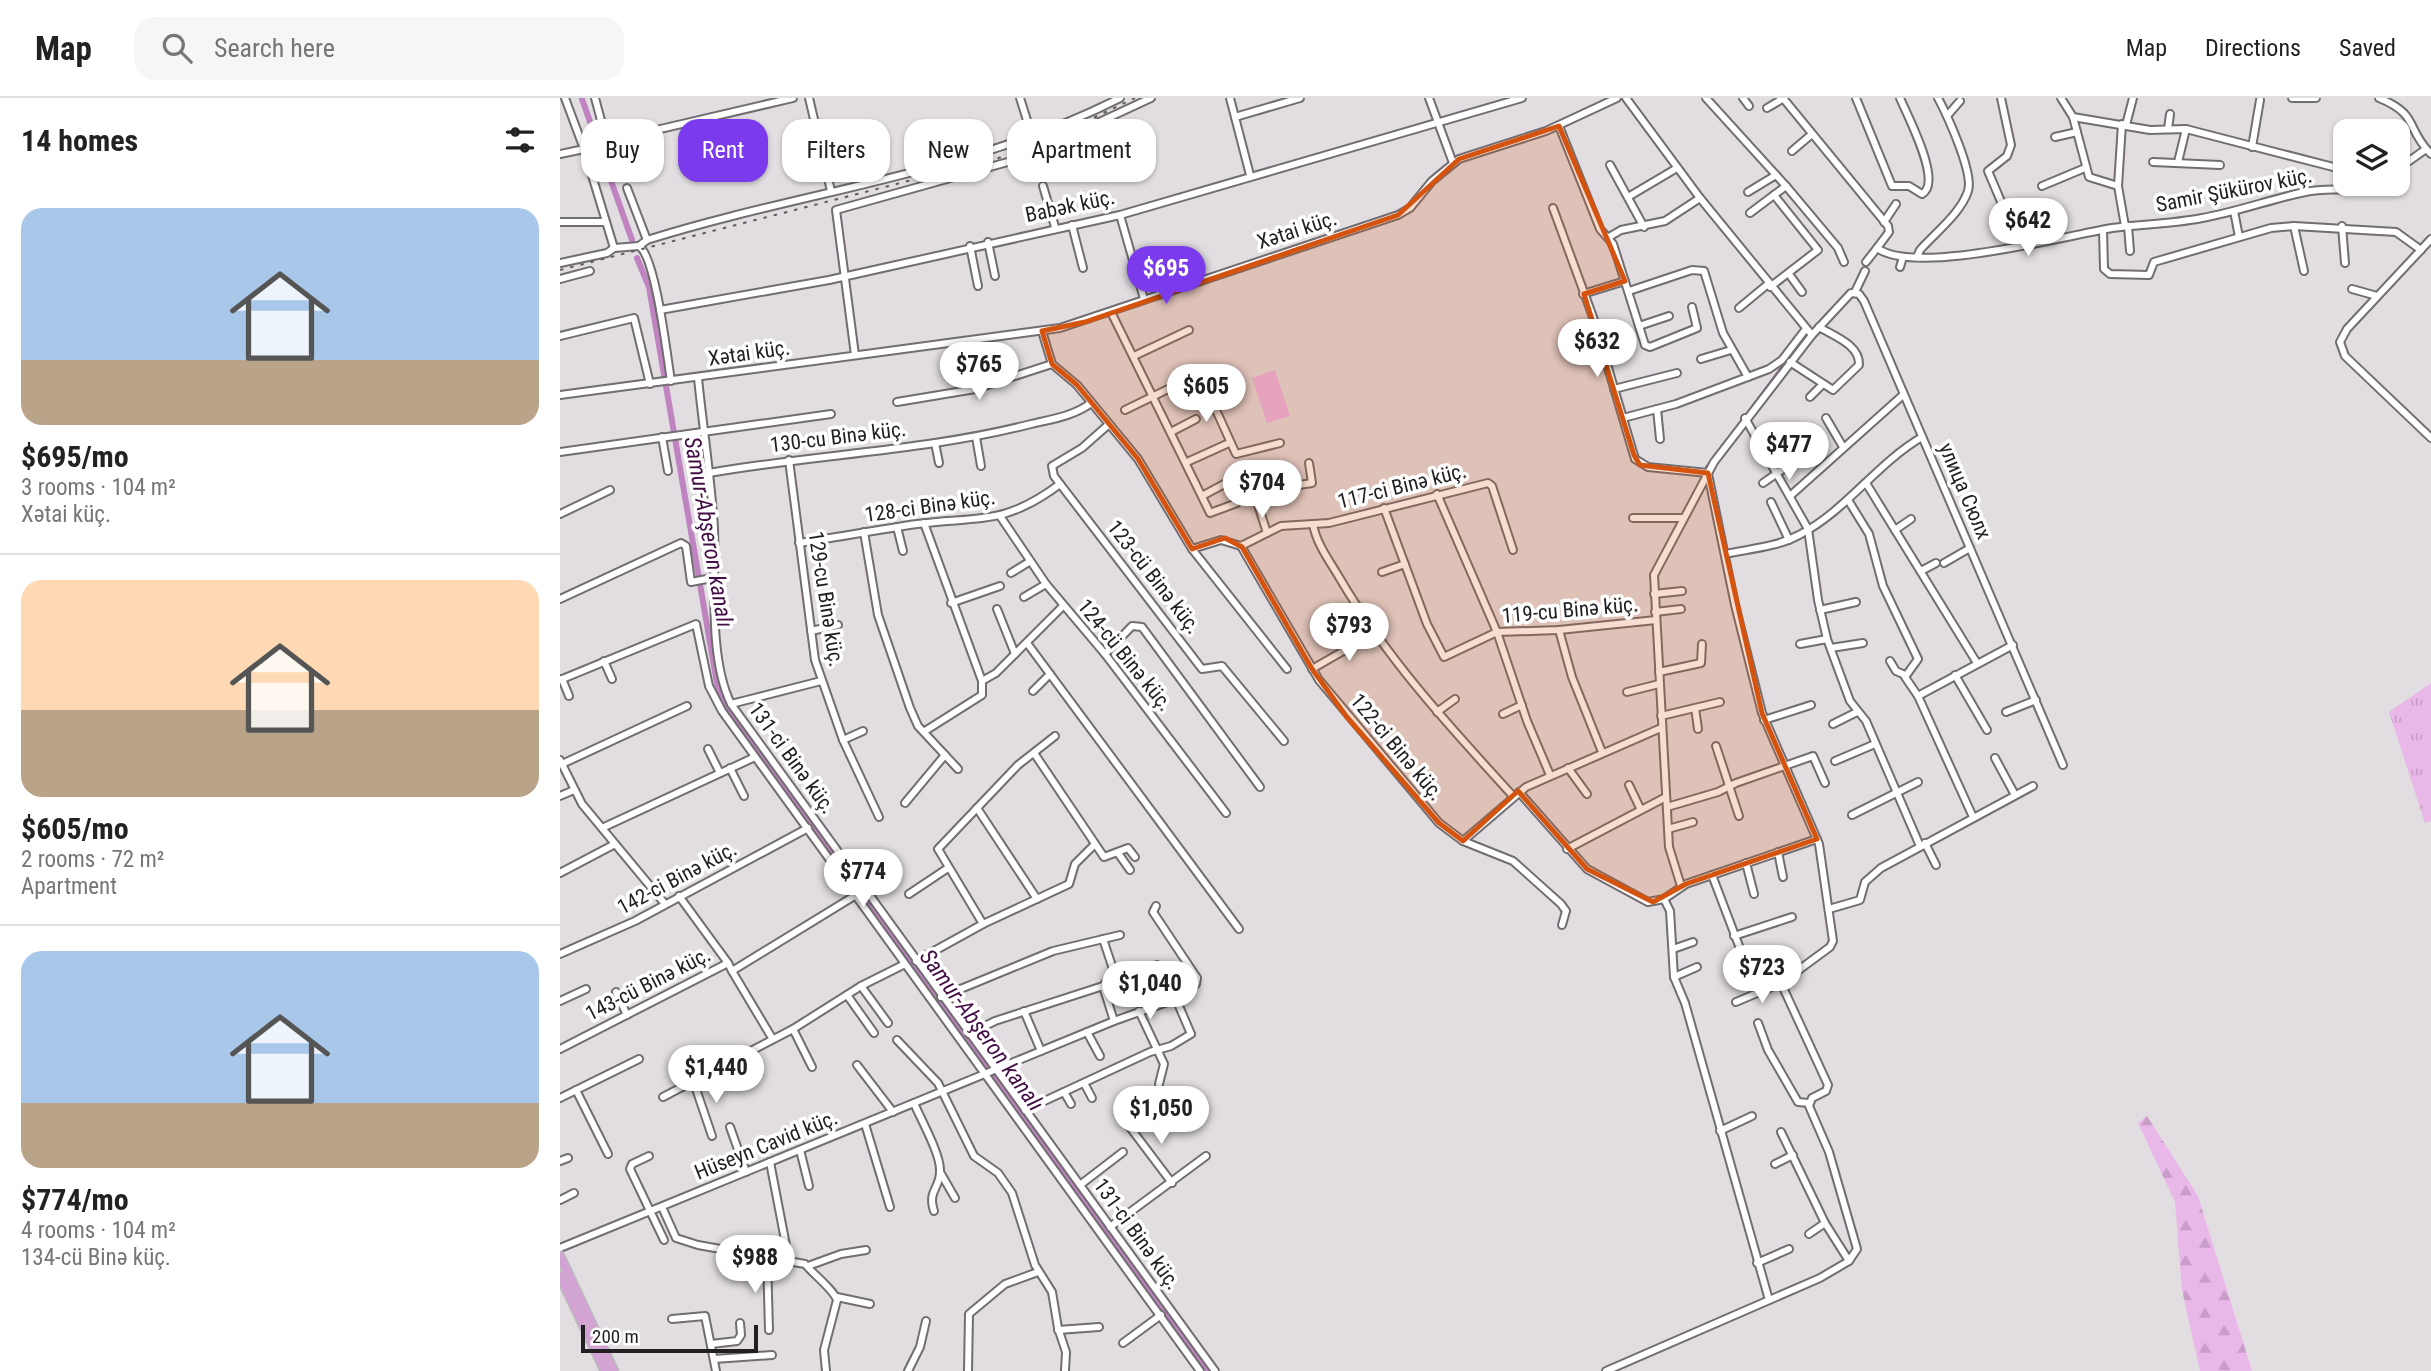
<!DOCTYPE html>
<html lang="en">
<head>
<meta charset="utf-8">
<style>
	body { margin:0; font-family:"Roboto Condensed",sans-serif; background:#f6f6f6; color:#222; height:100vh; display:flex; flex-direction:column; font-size:26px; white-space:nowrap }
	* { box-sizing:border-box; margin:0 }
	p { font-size:23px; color:#767676 }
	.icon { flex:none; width:38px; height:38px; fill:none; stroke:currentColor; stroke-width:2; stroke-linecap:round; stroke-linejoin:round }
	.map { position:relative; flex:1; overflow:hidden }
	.details { display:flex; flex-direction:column; background:#fff; width:560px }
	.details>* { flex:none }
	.guide { position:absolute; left:21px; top:21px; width:665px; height:63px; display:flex; gap:14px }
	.tools { position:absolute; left:1773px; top:21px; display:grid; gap:14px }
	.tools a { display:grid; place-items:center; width:77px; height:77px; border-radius:14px; background:#fff; box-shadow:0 2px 5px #0004; font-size:35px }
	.scale { position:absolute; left:21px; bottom:18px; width:177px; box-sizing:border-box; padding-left:7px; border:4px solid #211f21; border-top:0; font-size:19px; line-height:24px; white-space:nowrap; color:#211f21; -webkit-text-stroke:5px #fff; paint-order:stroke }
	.price { position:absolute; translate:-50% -60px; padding:0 16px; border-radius:24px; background:#fff; color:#222; font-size:23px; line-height:46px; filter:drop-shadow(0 2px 4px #0008) }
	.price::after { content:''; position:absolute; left:50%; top:42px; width:21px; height:16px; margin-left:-10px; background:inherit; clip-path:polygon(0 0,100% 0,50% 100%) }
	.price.active { background:#7c3aed; color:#fff }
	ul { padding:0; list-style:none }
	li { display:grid; align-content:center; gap:14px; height:371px; padding:0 21px }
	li+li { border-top:2px solid #e0e0e0 }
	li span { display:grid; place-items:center; height:217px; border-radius:21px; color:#555 }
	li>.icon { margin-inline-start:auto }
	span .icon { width:126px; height:126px; fill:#fffc; stroke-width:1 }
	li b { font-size:30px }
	h2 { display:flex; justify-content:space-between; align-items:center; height:84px; padding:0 21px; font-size:30px }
	.tag { padding:0 24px; border-radius:21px; background:#fff; box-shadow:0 2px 5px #0004; font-size:24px; line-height:63px }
	.tag.active { background:#7c3aed; color:#fff }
	header { display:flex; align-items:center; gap:42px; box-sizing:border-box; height:98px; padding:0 35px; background:#fff; border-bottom:2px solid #e0e0e0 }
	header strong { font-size:33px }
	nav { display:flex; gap:38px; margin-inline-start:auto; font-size:24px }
	.search { width:490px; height:63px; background:#f6f6f6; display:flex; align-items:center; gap:18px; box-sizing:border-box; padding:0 24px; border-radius:21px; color:#767676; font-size:26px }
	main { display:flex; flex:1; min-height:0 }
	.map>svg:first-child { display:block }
	.grass { fill:url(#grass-tufts) }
	.forest { fill:url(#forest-firs) }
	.pitch { fill:#eab7e9 }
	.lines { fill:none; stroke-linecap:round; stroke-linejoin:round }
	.stream { stroke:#906590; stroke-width:2 }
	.canal { stroke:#bf83bf; stroke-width:6 }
	.minor-casing { stroke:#716d71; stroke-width:10 }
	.major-casing { stroke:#bcbcbc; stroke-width:11 }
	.minor { stroke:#fff; stroke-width:6 }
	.major { stroke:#d3a4d3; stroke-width:8 }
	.rail { stroke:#605d60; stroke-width:2; stroke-dasharray:3.5 7; stroke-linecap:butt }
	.marked { fill:#d4530e; fill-opacity:0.2; stroke:#d4530e; stroke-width:5; stroke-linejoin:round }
	.labels { text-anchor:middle; stroke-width:7; stroke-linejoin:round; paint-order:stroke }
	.street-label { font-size:21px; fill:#211f21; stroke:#fff }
	.water-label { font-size:23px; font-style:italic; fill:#430d45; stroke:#fff }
</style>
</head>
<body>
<header>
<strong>Map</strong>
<div class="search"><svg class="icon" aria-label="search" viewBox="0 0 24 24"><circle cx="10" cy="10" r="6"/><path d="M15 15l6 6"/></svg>Search here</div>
<nav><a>Map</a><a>Directions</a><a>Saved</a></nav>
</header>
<main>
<section class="details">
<h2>14 homes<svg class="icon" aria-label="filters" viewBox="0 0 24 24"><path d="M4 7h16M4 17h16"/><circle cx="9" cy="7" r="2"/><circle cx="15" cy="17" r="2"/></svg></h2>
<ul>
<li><span style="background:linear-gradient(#a9c7e8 70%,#b9a48a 0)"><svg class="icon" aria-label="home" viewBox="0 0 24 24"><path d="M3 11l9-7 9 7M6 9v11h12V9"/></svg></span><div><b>$695/mo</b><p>3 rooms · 104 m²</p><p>Xətai küç.</p></div></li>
<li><span style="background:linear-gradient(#ffd9b3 60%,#b9a48a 0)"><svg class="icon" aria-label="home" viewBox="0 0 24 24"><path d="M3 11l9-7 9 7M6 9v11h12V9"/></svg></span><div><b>$605/mo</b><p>2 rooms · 72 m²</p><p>Apartment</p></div></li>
<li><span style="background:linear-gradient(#a9c7e8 70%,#b9a48a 0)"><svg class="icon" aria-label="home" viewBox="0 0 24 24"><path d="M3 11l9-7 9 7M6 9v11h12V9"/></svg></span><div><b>$774/mo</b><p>4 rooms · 104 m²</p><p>134-cü Binə küç.</p></div></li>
</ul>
</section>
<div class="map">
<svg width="1871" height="1273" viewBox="0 0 1871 1273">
	<defs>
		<pattern id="grass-tufts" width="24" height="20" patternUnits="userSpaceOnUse" patternTransform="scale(1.75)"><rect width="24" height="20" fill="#eab7e9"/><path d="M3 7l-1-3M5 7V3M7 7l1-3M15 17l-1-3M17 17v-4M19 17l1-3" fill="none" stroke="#c89dc8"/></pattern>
		<pattern id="forest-firs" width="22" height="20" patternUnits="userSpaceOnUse" patternTransform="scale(1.75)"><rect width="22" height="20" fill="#eab7e9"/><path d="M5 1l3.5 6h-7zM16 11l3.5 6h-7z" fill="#c89dc8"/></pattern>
	</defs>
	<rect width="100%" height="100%" fill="#e1dde1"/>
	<path class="grass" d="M1871 585V723L1865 725 1829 614Z"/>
	<path class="forest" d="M1587 1018 1638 1098 1692 1273H1640L1622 1192 1615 1104 1578 1025Z"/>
	<path class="pitch" d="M715 272 730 318 707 325 692 280Z"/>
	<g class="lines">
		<g class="stream">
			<path d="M1158 354 1246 236"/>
			<path d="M1146 369 1152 362"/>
		</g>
		<g class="canal">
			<path d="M22 1 72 142"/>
			<path d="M77 160 89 189 159 597 647 1273"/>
		</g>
		<defs>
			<g id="minor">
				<path d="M5 0 24 51 54 150"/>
				<path d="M35 0 46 41 49 43 233 0"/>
				<path d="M249 0 271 93"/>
				<path d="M460 0 472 38"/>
				<path d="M670 0 690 77"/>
				<path d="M869 0 893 65"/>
				<path d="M1066 0 1140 100 1252 237"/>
				<path d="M1146 0 1226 88 1278 150 1284 164"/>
				<path d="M1183 0 1189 8"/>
				<path d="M1223 0 1328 128 1329 134 1317 150C1355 178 1504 138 1552 130 1582 126 1612 126 1642 120 1677 114 1711 101 1745 94 1770 89 1788 95 1813 86"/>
				<path d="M1296 0 1332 88H1349L1362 96C1383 85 1348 19 1340 0"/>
				<path d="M1441 0 1451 47 1447 58 1428 73 1445 113"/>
				<path d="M1501 0 1513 19 1529 79 1558 88 1565 128"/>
				<path d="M1732 0H1756"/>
				<path d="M1819 0C1860 17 1845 30 1871 56"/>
				<path d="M1207 10 1224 0"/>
				<path d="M1387 18 1400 3"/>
				<path d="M675 19 740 0"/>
				<path d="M1513 19 1590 32 1626 31 1785 72"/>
				<path d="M1566 27 1573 0"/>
				<path d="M999 28 1040 131 1053 146 1085 247 1090 249 1137 230 1132 209"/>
				<path d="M1608 31 1610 16"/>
				<path d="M1495 39 1517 34"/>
				<path d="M489 48 498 74"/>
				<path d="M1692 49 1700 2"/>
				<path d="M1232 53 1252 36"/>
				<path d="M0 56 24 51"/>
				<path d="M1593 64 1660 67"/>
				<path d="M1618 64 1626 31"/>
				<path d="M1050 67 1084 129"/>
				<path d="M1838 71 1866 51"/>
				<path d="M483 88 495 129"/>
				<path d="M1482 88 1525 70"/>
				<path d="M1558 88 1562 26"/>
				<path d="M67 90 87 142"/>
				<path d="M1188 94 1216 77"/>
				<path d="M1068 99 1117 70"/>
				<path d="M993 110 1033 219 1075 361 1088 369 1148 375"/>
				<path d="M1674 113 1679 139"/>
				<path d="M1190 115 1226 88"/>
				<path d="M560 117 584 201"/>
				<path d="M0 124H45"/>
				<path d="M1324 124 1336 106"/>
				<path d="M512 127 523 170"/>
				<path d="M1568 128 1570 153"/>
				<path d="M1734 128 1744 173"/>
				<path d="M1782 128 1785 165"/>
				<path d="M1543 132 1544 171 1550 176 1589 177 1594 164 1711 130 1734 128 1836 134 1861 152"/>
				<path d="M1049 139 1061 132 1105 123 1140 100"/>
				<path d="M1871 141 1787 231 1780 244 1785 258 1871 340"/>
				<path d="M428 144 435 178"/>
				<path d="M79 148C96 159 107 259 111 283"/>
				<path d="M410 148 418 188"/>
				<path d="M54 150 79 148 87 142C243 93 413 75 560 0"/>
				<path d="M1357 159 1360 152C1375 135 1401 115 1408 93 1414 75 1387 17 1378 0"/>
				<path d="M1306 164 1317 150"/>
				<path d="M0 165 47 155 54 150"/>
				<path d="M1340 169 1343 159"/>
				<path d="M1229 176 1242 194"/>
				<path d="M0 181 30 173"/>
				<path d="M1210 189 1258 152 1214 97"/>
				<path d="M1792 191 1817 198"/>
				<path d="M1069 193 1132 172 1144 173 1163 235 1188 279"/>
				<path d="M1295 194 1305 173"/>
				<path d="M1023 196 1065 183"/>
				<path d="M1179 210 1208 186"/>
				<path d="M100 212 269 182 560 117 962 0"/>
				<path d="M551 214 650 415 677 405"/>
				<path d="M1079 228 1109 218"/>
				<path d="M482 233 492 266 517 287 578 361 632 451 661 442 681 448 721 428 769 425 928 385 932 388 953 452"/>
				<path d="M0 238 74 220 90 286"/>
				<path d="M295 257 276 112 462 60 591 0"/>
				<path d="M574 258 629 232"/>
				<path d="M1141 261 1171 252"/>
				<path d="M1230 264 1273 292 1299 267C1300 247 1274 238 1259 229"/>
				<path d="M138 280C143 330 151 380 154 430 156 482 148 559 171 606L655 1273"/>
				<path d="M1054 291 1117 275"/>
				<path d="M0 297 500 230 838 117 850 110 872 83 899 61 986 33 1057 0"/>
				<path d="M1250 299 1263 286"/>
				<path d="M337 304 415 291 492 266"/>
				<path d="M1097 311 1100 341"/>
				<path d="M565 312 637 277 641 279 676 356 720 345"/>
				<path d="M1063 320 1116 306 1209 271 1222 262 1245 232"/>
				<path d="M1185 320 1248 431 1258 502 1267 541 1290 603 1306 623 1360 748"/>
				<path d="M1266 320 1283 349"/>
				<path d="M548 327 522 350 492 368 494 378 642 571 662 568 724 643"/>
				<path d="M611 334 636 321"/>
				<path d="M102 339 108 373"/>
				<path d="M416 339 421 368"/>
				<path d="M375 345 379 365"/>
				<path d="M0 354 271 316"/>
				<path d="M229 362 255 562 283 642 319 719"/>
				<path d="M627 364 669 345"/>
				<path d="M149 375C257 356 366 353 471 326 492 321 514 318 531 305"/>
				<path d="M1203 385 1239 360"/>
				<path d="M1306 385 1417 565"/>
				<path d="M877 396 937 534 967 623 990 677"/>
				<path d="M642 398 668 384"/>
				<path d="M1230 398 1343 297"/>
				<path d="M1288 402 1309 436 1323 488 1358 561 1345 579 1358 598 1413 719"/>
				<path d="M1211 404 1229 442"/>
				<path d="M824 410 867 526 884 559 937 534 999 532 1096 522"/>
				<path d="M0 416 50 392"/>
				<path d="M440 418 486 486 545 556 666 715"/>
				<path d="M1073 420H1123"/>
				<path d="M364 425 422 583"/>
				<path d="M753 426C756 445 769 462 779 479 827 561 889 628 953 698"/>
				<path d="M337 429 343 453"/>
				<path d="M1335 432 1351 421"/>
				<path d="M304 434 318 517 350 610 358 628 398 671"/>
				<path d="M707 435 694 394 752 385 749 365"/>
				<path d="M239 445C278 439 317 432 357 426 419 418 444 428 500 386"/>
				<path d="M681 448 759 582 879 725 903 743 953 763 1001 806 1006 813 1002 827"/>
				<path d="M632 451 727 571"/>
				<path d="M1165 456C1189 451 1217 449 1239 437 1286 413 1316 366 1362 339"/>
				<path d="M1384 465 1410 450"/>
				<path d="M1361 473 1376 465"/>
				<path d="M822 474 845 466"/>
				<path d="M451 475 469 464"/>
				<path d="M1094 496 1122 493"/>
				<path d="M464 499 486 486"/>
				<path d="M0 501 121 445 126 448 131 484 152 480"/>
				<path d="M391 505 440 488"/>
				<path d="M437 511 455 556"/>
				<path d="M1260 512 1296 504"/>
				<path d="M1095 514 1121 511"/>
				<path d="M999 532 1012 579 1042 654"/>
				<path d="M251 533 278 527"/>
				<path d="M467 545 679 831"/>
				<path d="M1240 546 1267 541"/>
				<path d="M1271 550 1303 545"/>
				<path d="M545 556 572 528 582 529 700 689"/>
				<path d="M44 563 52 581"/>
				<path d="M1330 563 1336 573 1345 577"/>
				<path d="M752 571 813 536"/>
				<path d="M1099 574 1141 565 1142 546"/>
				<path d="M1395 577 1427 632"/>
				<path d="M2 581 9 598"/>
				<path d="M0 582 136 526 149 588 162 613 640 1273"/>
				<path d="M473 593 490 576"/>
				<path d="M1067 594 1099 586"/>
				<path d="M1358 598 1453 547"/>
				<path d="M171 606 261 583"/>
				<path d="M1135 610 1138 631"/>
				<path d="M877 614 895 601"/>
				<path d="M1446 614 1476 602"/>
				<path d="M943 616 962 607"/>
				<path d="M1101 618 1160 604"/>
				<path d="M1204 622 1251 607"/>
				<path d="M1273 626 1297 614"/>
				<path d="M365 633 422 597V583L436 575 503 508"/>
				<path d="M283 642 303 633"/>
				<path d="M1156 648 1179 718"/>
				<path d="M148 651 160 675"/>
				<path d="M474 655 544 759 568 750 575 759"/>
				<path d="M1435 660 1455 697"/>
				<path d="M0 662 22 706 105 806"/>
				<path d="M1275 663 1315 646"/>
				<path d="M2 666 127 608"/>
				<path d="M170 670 184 698"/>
				<path d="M1008 670 1027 696"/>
				<path d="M1069 687 1080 710"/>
				<path d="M959 694 1027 771 1088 804 1104 801 1126 786 1257 741"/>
				<path d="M0 698 14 692"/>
				<path d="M345 705 385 657"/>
				<path d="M1107 709 1158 694 1176 685 1253 658 1265 685"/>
				<path d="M417 710 477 801"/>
				<path d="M1292 717 1358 684"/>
				<path d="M42 730 195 659"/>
				<path d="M1108 731 1133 724"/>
				<path d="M903 743 966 689 1101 630"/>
				<path d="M1365 745 1376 767"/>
				<path d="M1007 751 1106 699"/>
				<path d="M1218 754 1223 779"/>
				<path d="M558 755 570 772"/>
				<path d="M1186 765 1194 796"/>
				<path d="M0 775 55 746"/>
				<path d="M1152 777 1192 882"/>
				<path d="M1121 788 1109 749 1094 477 1154 364 1252 237 1291 195 1299 196 1304 203 1503 667"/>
				<path d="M349 796 388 770"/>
				<path d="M119 798 168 865"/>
				<path d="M1104 801 1110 813 1114 879 1125 905 1209 1202"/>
				<path d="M1269 811 1300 802 1305 784 1321 770 1473 688"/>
				<path d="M423 826 378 751 458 667 495 638"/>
				<path d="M1174 838 1232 819"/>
				<path d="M543 841 554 874 543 888 554 923"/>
				<path d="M1113 851 1133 844"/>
				<path d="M0 856 75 823 248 730"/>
				<path d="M356 863 423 826 509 786 515 766 535 746"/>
				<path d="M597 867 606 885 618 890 623 897"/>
				<path d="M172 873 212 940"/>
				<path d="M554 874H566"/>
				<path d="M1114 879 1137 869"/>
				<path d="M301 888 328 925"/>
				<path d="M56 894 67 917"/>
				<path d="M287 897 314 935"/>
				<path d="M381 899 493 853 560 837"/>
				<path d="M0 903 26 891"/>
				<path d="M1176 904 1221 885"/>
				<path d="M464 913 481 953"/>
				<path d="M579 913 604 966 599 986"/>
				<path d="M1198 925 1208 952 1238 1004 1249 1005"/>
				<path d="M233 931 252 969"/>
				<path d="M527 934 540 958"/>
				<path d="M409 936 435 923 543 888"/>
				<path d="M337 942 378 985 414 1058 438 1075 452 1095 475 1167 492 1194 498 1230 506 1254 505 1273"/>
				<path d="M0 951 168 865 172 873 296 797"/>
				<path d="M297 967 333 1014"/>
				<path d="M134 985 152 1038"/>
				<path d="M524 985 532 1000"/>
				<path d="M16 992 48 1056"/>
				<path d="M504 994 511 1006"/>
				<path d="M103 999 233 931 301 888 343 867"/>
				<path d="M0 1000 79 961"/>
				<path d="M354 1005C361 1022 380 1055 380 1072 381 1090 367 1092 374 1113"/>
				<path d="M465 1012 590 954 611 948 631 936 616 901"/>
				<path d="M305 1026 330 1109"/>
				<path d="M569 1028 612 1085"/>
				<path d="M170 1029 186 1074"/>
				<path d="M1160 1033 1192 1018"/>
				<path d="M1221 1034 1265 1125 1289 1163"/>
				<path d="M240 1052 249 1088"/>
				<path d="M89 1058 72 1066 70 1071 104 1142"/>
				<path d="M0 1063 8 1060"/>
				<path d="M210 1064 229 1163"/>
				<path d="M1215 1066 1233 1057"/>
				<path d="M380 1074 395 1100"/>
				<path d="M520 1087 563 1054"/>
				<path d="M0 1102 14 1095"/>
				<path d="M102 1109 116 1140 138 1147 245 1166C253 1176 274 1192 277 1202L264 1252 266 1273"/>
				<path d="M550 1129 646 1058"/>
				<path d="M1249 1136 1265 1125"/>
				<path d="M0 1150 554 923 616 901 636 886 637 880 593 814 596 808"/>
				<path d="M207 1160 209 1232"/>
				<path d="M1197 1165 1229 1151"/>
				<path d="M248 1168 281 1156 306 1152"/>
				<path d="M277 1199 310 1206"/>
				<path d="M112 1221 145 1218 156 1273"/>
				<path d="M498 1232 539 1229"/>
				<path d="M563 1245 601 1217"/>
				<path d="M151 1246 177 1243 181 1237 180 1225"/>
				<path d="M154 1261 212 1257"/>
				<path d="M348 1273 360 1249 366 1223"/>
				<path d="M408 1273 409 1216 445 1186 478 1174"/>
				<path d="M1046 1273 1260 1180 1289 1163 1297 1151 1269 1054 1249 1008 1252 1000 1266 993 1268 987 1221 885 1270 849 1273 843 1259 746 1202 615 1175 507 1148 376"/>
			</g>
			<g id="major">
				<path d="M0 1158 54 1273"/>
				<path d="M0 1178 45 1273"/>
			</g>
		</defs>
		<use href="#minor" class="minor-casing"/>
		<use href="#major" class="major-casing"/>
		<use href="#minor" class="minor"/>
		<use href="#major" class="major"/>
		<path class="rail" d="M0 172 442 59 489 41 575 0"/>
	</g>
	<path class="marked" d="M999 28 1065 183 1024 196 1074 357 1080 367 1148 375 1202 615 1257 741 1126 786 1093 804 1027 771 958 693 903 743 879 725 786 618 752 571 682 449 665 440 632 451 578 361 517 287 492 266 482 233 525 224 838 117 899 61Z"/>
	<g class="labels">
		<g class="street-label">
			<text transform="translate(1674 92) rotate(-11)" y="7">Samir Şükürov küç.</text>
			<text transform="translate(510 108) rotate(-12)" y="7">Babək küç.</text>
			<text transform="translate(737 132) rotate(-18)" y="7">Xətai küç.</text>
			<text transform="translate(189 255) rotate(-8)" y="7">Xətai küç.</text>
			<text transform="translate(278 339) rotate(-7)" y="7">130-cu Binə küç.</text>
			<text transform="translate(842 388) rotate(-14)" y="7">117-ci Binə küç.</text>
			<text transform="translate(1405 393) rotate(67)" y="7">улица Сюлх</text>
			<text transform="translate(370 408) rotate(-8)" y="7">128-ci Binə küç.</text>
			<text transform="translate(594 479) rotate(52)" y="7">123-cü Binə küç.</text>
			<text transform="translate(266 501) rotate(81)" y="7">129-cu Binə küç.</text>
			<text transform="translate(1010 512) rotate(-5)" y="7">119-cu Binə küç.</text>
			<text transform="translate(565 557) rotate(51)" y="7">124-cü Binə küç.</text>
			<text transform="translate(837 649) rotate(50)" y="7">122-ci Binə küç.</text>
			<text transform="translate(232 660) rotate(54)" y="7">131-ci Binə küç.</text>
			<text transform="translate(117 780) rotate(-28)" y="7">142-ci Binə küç.</text>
			<text transform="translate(88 886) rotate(-27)" y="7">143-cü Binə küç.</text>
			<text transform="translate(206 1047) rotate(-22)" y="7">Hüseyn Cavid küç.</text>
			<text transform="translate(577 1136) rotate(54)" y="7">131-ci Binə küç.</text>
		</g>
		<g class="water-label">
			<text transform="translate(149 434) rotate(80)" y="8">Samur-Abşeron kanalı</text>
			<text transform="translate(422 932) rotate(54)" y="8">Samur-Abşeron kanalı</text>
		</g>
	</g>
</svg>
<div class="tools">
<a><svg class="icon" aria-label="layers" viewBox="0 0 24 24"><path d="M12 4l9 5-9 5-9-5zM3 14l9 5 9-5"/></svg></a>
</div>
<div class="scale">200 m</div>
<b class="price" style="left:1468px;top:160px">$642</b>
<b class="price active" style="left:606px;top:208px">$695</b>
<b class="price" style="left:1037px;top:281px">$632</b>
<b class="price" style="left:419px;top:304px">$765</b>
<b class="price" style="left:646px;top:326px">$605</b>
<b class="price" style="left:1229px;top:384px">$477</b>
<b class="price" style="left:702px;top:422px">$704</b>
<b class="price" style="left:789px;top:565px">$793</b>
<b class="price" style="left:303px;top:811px">$774</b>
<b class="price" style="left:1202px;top:907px">$723</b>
<b class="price" style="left:590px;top:923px">$1,040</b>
<b class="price" style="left:156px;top:1007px">$1,440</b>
<b class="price" style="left:601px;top:1048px">$1,050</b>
<b class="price" style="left:195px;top:1197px">$988</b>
<div class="guide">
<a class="tag">Buy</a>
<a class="tag active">Rent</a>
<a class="tag">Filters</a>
<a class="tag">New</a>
<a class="tag">Apartment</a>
</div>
</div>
</main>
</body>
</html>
